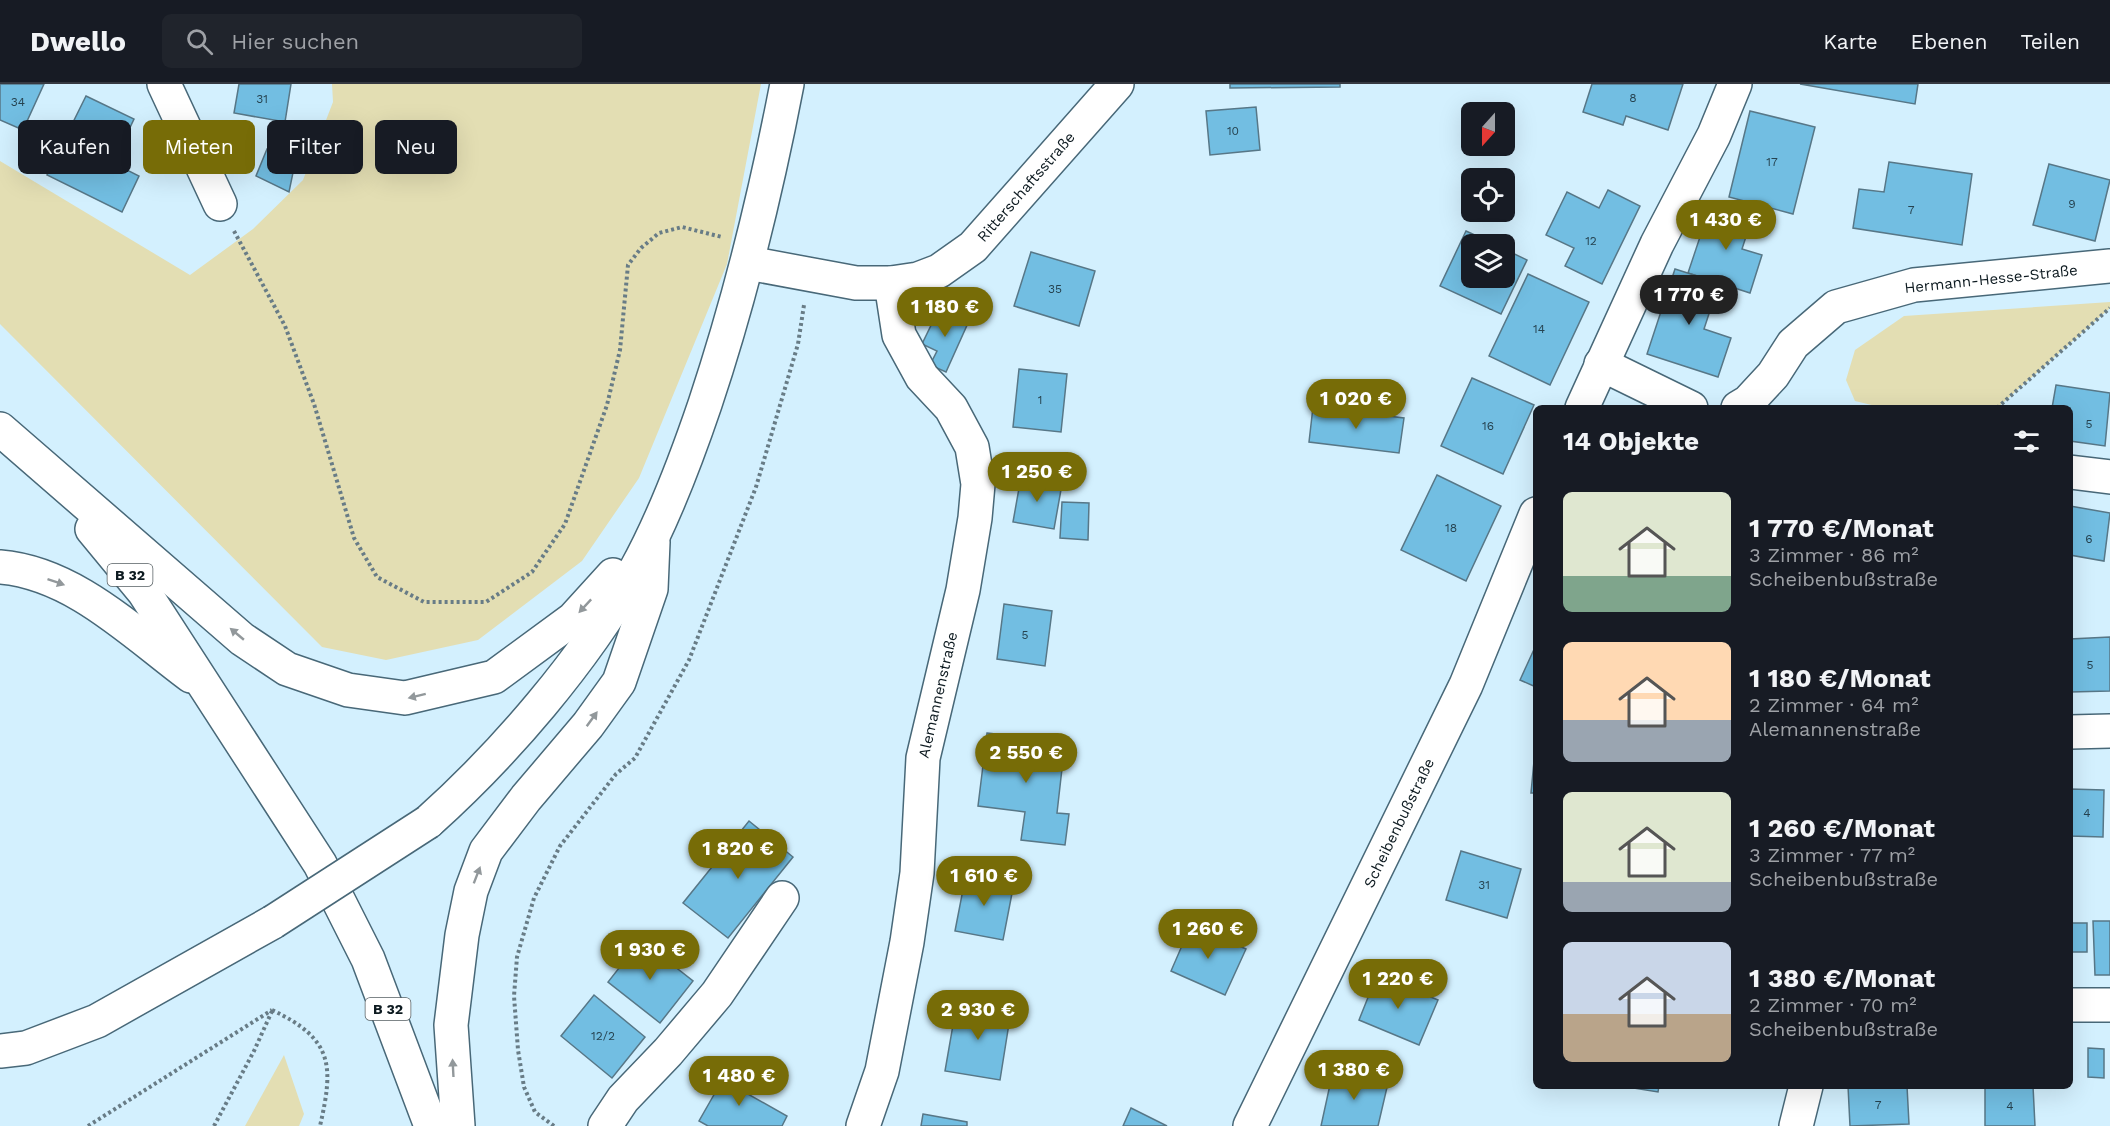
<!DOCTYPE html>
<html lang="de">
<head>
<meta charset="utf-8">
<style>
	body { margin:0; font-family:"Work Sans",sans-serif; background:#20242c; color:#f1f3f6; height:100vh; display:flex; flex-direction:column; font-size:22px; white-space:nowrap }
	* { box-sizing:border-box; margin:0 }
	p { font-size:20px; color:#9ea1a6 }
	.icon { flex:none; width:33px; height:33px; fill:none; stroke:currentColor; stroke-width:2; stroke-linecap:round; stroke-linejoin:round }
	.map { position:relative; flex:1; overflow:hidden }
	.details { position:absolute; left:1533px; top:321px; width:540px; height:684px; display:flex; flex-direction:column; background:#171b24; border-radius:9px; box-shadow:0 6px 24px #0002 }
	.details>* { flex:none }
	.hud { position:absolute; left:18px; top:36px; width:570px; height:54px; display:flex; gap:12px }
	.needle { width:39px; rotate:201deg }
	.controls { position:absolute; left:1461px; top:18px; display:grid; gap:12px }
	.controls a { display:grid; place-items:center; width:54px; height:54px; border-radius:9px; background:#171b24; box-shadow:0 6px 24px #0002; font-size:30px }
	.price { position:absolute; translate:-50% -51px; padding:0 14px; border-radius:21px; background:#776c07; color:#fff; font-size:20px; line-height:39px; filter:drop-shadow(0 2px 3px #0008) }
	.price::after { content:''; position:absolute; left:50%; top:36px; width:18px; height:14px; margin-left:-9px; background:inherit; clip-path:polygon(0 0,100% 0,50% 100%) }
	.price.current { background:#222; color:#fff }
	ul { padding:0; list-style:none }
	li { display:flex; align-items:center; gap:18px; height:150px; padding:0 30px }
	li span { display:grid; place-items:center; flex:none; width:168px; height:120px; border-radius:9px; color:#555 }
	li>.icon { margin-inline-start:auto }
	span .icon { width:72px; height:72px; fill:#fffc; stroke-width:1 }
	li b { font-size:26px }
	h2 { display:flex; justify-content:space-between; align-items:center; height:72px; padding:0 30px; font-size:26px }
	.chip { padding:0 21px; border-radius:9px; background:#171b24; box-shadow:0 6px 24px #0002; font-size:21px; line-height:54px }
	.chip.current { background:#776c07; color:#fff }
	header { display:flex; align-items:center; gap:36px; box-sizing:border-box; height:84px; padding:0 30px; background:#171b24; border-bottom:2px solid #363941 }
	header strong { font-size:28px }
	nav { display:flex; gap:33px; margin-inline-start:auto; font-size:21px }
	.search { width:420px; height:54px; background:#20242c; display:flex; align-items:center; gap:15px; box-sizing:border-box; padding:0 21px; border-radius:9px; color:#9ea1a6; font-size:22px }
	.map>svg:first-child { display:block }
	.green { fill:#e3deb3 }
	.building { fill:#72bee2; stroke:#577787; stroke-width:1.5 }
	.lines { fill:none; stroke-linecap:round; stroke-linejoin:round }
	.minor-casing { stroke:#486878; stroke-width:36 }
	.major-casing { stroke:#486878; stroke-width:36 }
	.path { stroke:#687c86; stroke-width:4; stroke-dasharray:3 3; stroke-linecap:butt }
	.minor { stroke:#fff; stroke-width:33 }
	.major { stroke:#fff; stroke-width:33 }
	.major-bridge-casing { stroke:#486878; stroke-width:36; stroke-linecap:butt }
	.major-bridge { stroke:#fff; stroke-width:33 }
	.oneway { fill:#92989b }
	.labels { text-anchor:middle; stroke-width:6; stroke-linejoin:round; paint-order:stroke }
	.number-label { font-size:12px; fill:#264350 }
	.shield { fill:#fff; stroke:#565f63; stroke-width:1.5 }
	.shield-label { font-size:14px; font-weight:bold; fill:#0d1a20 }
	.street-label { font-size:15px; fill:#0d1a20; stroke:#fff }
</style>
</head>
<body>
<header>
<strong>Dwello</strong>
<div class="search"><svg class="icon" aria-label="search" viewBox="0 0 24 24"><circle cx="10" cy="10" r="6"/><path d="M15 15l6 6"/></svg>Hier suchen</div>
<nav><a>Karte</a><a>Ebenen</a><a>Teilen</a></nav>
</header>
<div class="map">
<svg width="2110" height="1042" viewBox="0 0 2110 1042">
	<rect width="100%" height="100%" fill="#d3f0fe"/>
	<g class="green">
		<path d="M332 0H761L727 180 639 394 582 477 478 556 386 576 322 563 0 240V77L190 191 253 145 303 96 333 18Z"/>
		<path d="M2110 218V224L1997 324H1884L1855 317 1846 296 1855 266 1904 232Z"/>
		<path d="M284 971 304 1030 299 1042H245Z"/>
	</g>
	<g class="building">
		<path d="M0 0H44L23 46 0 36Z"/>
		<path d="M239 0H291L285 38 234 29Z"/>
		<path d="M1230 0H1340V3L1230 4Z"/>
		<path d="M1592 0H1683L1668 46 1626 32 1623 41 1583 28Z"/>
		<path d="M1800 0H1918L1915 20Z"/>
		<path d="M86 12 134 35 113 79 139 92 122 128 47 91Z"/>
		<path d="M1256 23 1260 66 1210 71 1206 27Z"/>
		<path d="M1750 27 1815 43 1793 130 1729 113Z"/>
		<path d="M267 65 295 79 289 108 256 92Z"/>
		<path d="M1889 78 1972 90 1962 161 1853 144 1859 105 1884 108Z"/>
		<path d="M2049 80 2110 96 2095 157 2033 141Z"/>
		<path d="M1608 106 1640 122 1602 200 1565 182 1574 164 1546 151 1567 108 1599 124Z"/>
		<path d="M1711 120 1752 134 1742 165 1762 171 1750 209 1688 189Z"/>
		<path d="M1466 147 1494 160H1472V194H1504V165L1527 176 1501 230 1440 202Z"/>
		<path d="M1031 168 1095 187 1079 242 1014 222Z"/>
		<path d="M1675 185 1719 199 1704 245 1731 254 1718 293 1647 270Z"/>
		<path d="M1528 190 1589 218 1550 301 1489 272Z"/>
		<path d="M939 225 968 239 946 288 930 281 937 267 922 260Z"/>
		<path d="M1019 285 1067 290 1061 348 1013 343Z"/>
		<path d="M1472 294 1534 321 1503 390 1441 362Z"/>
		<path d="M2056 301 2110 309 2105 362 2070 357V324H2052Z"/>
		<path d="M1313 323 1404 334 1399 369 1309 358Z"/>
		<path d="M1437 391 1501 422 1466 497 1401 466Z"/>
		<path d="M1021 393 1062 400 1054 445 1013 438Z"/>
		<path d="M1062 418 1089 419 1088 456 1060 454Z"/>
		<path d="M2070 422 2110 429 2104 477 2070 471Z"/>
		<path d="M1004 520 1052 527 1045 582 997 575Z"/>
		<path d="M2110 553V607L2070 608V555Z"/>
		<path d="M1536 561V603L1520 596Z"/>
		<path d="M987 649 1065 658 1057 729 1069 730 1065 761 1021 756 1025 728 978 722Z"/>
		<path d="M1536 656V709H1531Z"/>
		<path d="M2070 705 2104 706 2103 753 2070 752Z"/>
		<path d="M749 737 793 773 728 854 683 819Z"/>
		<path d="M1461 767 1521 785 1507 834 1446 816Z"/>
		<path d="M966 790 1014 799 1003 856 955 847Z"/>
		<path d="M2093 837H2110V891H2095Z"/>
		<rect x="2071" y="839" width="16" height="29"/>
		<path d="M1191 841 1246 865 1225 911 1171 887Z"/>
		<path d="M641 856 693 897 660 939 608 898Z"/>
		<path d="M1377 891 1438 916 1419 961 1359 936Z"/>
		<path d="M594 911 645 953 612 994 561 952Z"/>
		<path d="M957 918 1011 927 1000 996 945 987Z"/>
		<path d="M2088 964 2104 965V994L2088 993Z"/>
		<path d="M1333 987 1388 999 1378 1042H1321Z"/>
		<path d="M727 988 750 1002 746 1009 787 1032 782 1042H708L699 1037Z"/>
		<path d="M1621 1002H1659L1658 1008Z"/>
		<path d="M1848 1002H1907L1909 1040 1850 1042Z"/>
		<path d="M1985 1002H2033L2035 1042H1985Z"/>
		<path d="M1131 1024 1167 1042H1123Z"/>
		<path d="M923 1030 967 1038V1042H921Z"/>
	</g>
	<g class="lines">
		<defs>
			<g id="minor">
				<path d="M164 0 220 120"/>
				<path d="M748 179 856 199H891L918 195 939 187 973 163 1117 0"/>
				<path d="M1601 280 1691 324"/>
				<path d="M1582 324 1657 160 1714 51 1735 0"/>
				<path d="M1738 324 1748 318 1773 291 1793 260 1836 223 1914 201 2110 182"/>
				<path d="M2070 388 2110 393"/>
				<path d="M2070 648 2110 647"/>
				<path d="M2070 921H2110"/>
				<path d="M605 1042 623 1015 668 968 717 910 782 814"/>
				<path d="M863 1042 882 987 907 858 917 789 923 674 963 506 975 434 978 400 972 363 951 324 922 293 899 251 891 199"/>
				<path d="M1250 1042 1466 601 1536 430"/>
				<path d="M1796 1042 1806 1002"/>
			</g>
			<g id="major">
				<path d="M0 345 242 555 287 585 348 606 405 614 494 593 573 535 613 491"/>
				<path d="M92 445 144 508 320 780 368 875 431 1042"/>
				<path d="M0 483C74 489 133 549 191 592"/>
				<path d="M428 738C505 669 584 577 635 487 664 435 686 376 705 320 740 215 766 109 787 0"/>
				<path d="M0 967 26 964 97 937 273 838"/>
				<path d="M458 1042 451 941 462 851 471 807 486 767 526 714 588 641 619 598 651 505 653 458"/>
			</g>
		</defs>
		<use href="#minor" class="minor-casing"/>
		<use href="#major" class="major-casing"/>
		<g class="path">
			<path d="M234 147 285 242 314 320 354 454 377 493 424 518H486L532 488 565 440 607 321 620 266 628 181 641 164 659 149 682 143 722 153"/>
			<path d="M1997 324 2110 224"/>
			<path d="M272 926C333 955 334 981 320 1042"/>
			<path d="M88 1042 272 926"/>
			<path d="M214 1042 254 967 272 927"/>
			<path d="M554 1042 535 1028 524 1003 518 966 514 912 517 873 534 814 560 762 616 690 635 674 689 576 756 403 798 260 804 221"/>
		</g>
		<use href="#minor" class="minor"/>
		<use href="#major" class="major"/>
		<defs>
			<path id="major-bridge" d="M273 838 428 738"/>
		</defs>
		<use href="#major-bridge" class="major-bridge-casing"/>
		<use href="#major-bridge" class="major-bridge"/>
	</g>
	<defs><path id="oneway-solid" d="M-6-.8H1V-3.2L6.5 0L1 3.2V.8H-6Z" transform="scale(1.5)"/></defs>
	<g class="oneway">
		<use href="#oneway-solid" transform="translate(56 498) rotate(19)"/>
		<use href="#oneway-solid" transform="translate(585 522) rotate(133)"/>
		<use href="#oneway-solid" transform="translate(237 550) rotate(-140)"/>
		<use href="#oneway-solid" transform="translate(417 612) rotate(166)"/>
		<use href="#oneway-solid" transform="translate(592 635) rotate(-54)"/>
		<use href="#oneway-solid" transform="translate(477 791) rotate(-69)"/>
		<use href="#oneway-solid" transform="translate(453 984) rotate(-93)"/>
	</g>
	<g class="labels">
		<g class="number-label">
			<text x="1633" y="18">8</text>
			<text x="262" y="19">31</text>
			<text x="18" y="22">34</text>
			<text x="1233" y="51">10</text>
			<text x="1772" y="82">17</text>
			<text x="2072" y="124">9</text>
			<text x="1911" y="130">7</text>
			<text x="1591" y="161">12</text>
			<text x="1055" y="209">35</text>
			<text x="1539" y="249">14</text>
			<text x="1040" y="320">1</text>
			<text x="2089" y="344">5</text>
			<text x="1488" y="346">16</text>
			<text x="1451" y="448">18</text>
			<text x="2089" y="459">6</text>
			<text x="1025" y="555">5</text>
			<text x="2090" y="585">5</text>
			<text x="2087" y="733">4</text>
			<text x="1484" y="805">31</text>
			<text x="603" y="956">12/2</text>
			<text x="1878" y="1025">7</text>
			<text x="2010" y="1026">4</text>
		</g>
		<g class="shield">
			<rect x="107.5" y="480" width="45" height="22" rx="4.5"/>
			<rect x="365.5" y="914" width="45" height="22" rx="4.5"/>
		</g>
		<g class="shield-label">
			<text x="130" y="496">B 32</text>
			<text x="388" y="930">B 32</text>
		</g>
		<g class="street-label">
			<text transform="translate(1026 103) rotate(-49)" y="5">Ritterschaftsstraße</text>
			<text transform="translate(1991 195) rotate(-6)" y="5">Hermann-Hesse-Straße</text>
			<text transform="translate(938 611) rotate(-77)" y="5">Alemannenstraße</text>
			<text transform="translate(1399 739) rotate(-64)" y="5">Scheibenbußstraße</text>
		</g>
	</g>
</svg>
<div class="controls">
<a><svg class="needle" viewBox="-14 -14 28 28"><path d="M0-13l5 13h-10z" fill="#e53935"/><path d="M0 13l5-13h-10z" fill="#9ea1a6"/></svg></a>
<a><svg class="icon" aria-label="locate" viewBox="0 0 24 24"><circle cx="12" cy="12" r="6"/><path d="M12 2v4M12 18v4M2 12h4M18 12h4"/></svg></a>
<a><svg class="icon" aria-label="layers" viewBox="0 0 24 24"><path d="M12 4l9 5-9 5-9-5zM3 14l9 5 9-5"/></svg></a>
</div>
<b class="price" style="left:1726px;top:167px">1 430 €</b>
<b class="price current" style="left:1689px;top:242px">1 770 €</b>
<b class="price" style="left:945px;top:254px">1 180 €</b>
<b class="price" style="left:1356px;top:346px">1 020 €</b>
<b class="price" style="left:1037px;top:419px">1 250 €</b>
<b class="price" style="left:1026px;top:700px">2 550 €</b>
<b class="price" style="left:738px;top:796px">1 820 €</b>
<b class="price" style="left:984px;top:823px">1 610 €</b>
<b class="price" style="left:1208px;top:876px">1 260 €</b>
<b class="price" style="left:650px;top:897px">1 930 €</b>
<b class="price" style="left:1398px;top:926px">1 220 €</b>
<b class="price" style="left:978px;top:957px">2 930 €</b>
<b class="price" style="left:1354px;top:1017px">1 380 €</b>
<b class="price" style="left:739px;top:1023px">1 480 €</b>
<div class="hud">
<a class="chip">Kaufen</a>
<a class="chip current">Mieten</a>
<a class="chip">Filter</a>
<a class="chip">Neu</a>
</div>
<section class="details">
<h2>14 Objekte<svg class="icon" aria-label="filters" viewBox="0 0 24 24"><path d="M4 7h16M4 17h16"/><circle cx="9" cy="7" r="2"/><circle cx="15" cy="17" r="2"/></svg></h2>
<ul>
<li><span style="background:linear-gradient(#dfe7d0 70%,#7fa58c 0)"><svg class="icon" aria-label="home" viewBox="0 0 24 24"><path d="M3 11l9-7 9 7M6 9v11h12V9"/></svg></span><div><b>1 770 €/Monat</b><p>3 Zimmer · 86 m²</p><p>Scheibenbußstraße</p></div></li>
<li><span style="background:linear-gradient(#ffd9b3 65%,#9aa5b1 0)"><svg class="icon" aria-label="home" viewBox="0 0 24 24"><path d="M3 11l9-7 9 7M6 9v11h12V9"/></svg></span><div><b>1 180 €/Monat</b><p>2 Zimmer · 64 m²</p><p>Alemannenstraße</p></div></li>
<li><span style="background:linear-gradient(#dfe7d0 75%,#9aa5b1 0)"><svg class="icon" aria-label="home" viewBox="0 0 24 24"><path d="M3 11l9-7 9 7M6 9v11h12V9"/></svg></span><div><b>1 260 €/Monat</b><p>3 Zimmer · 77 m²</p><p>Scheibenbußstraße</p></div></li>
<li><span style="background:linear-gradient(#c9d6e8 60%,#b9a48a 0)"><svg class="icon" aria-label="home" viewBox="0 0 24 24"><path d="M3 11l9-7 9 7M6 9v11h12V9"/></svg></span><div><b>1 380 €/Monat</b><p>2 Zimmer · 70 m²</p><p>Scheibenbußstraße</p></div></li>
</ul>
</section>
</div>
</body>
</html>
